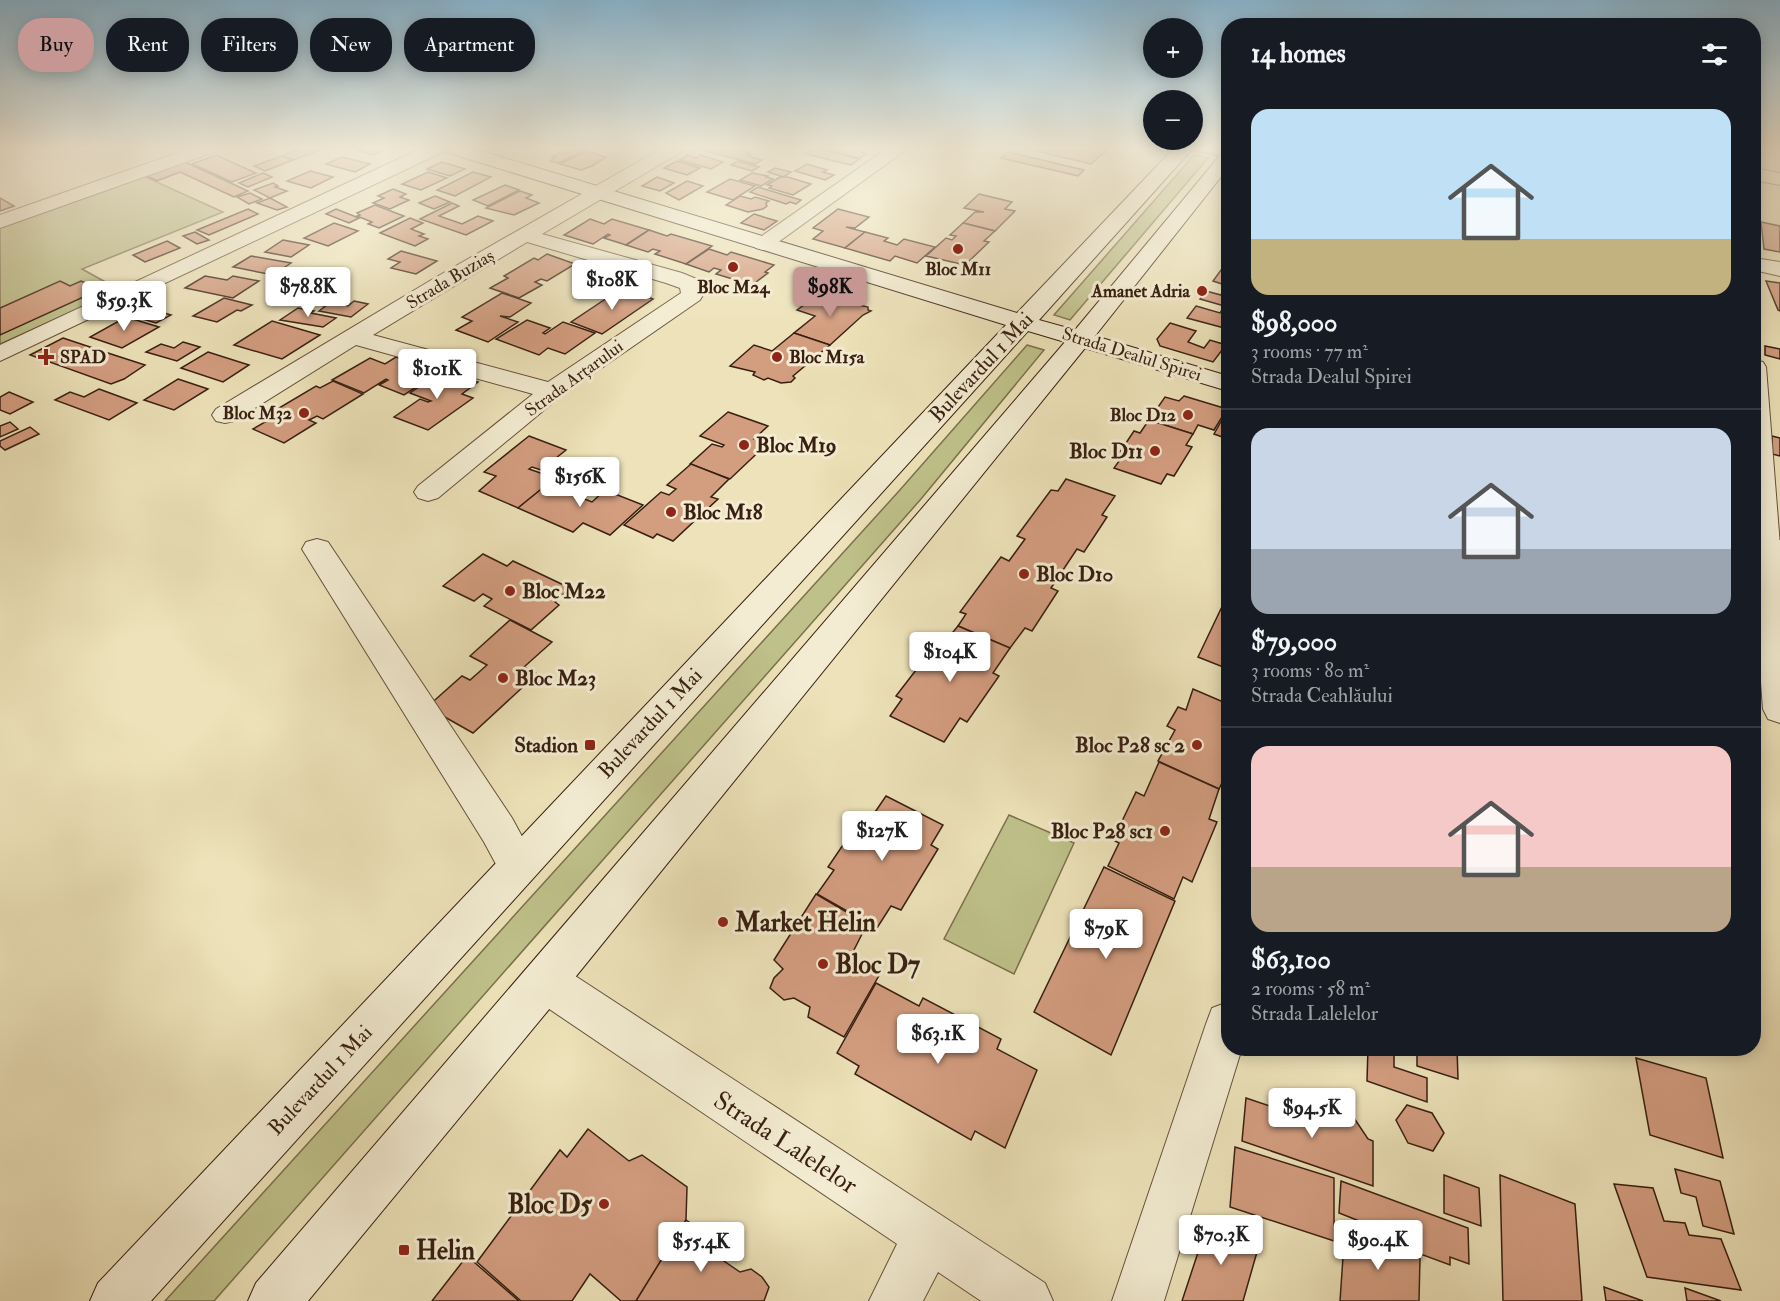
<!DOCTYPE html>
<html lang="en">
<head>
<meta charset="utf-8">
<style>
	body { margin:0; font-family:"IM FELL Double Pica",serif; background:#20242c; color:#f1f3f6; height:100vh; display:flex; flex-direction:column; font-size:22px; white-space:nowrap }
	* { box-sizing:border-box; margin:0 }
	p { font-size:20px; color:#9ea1a6 }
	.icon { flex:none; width:33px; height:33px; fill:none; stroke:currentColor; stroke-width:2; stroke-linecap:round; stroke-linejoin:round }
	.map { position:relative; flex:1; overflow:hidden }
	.sheet { position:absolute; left:1221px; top:18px; width:540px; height:1038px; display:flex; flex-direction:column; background:#171b24; border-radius:24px; box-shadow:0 3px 15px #0003 }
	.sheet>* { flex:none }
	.hud { position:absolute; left:18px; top:18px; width:570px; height:54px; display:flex; gap:12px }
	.controls { position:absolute; left:1143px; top:18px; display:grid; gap:12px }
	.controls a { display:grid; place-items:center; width:60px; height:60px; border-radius:50%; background:#171b24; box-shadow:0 3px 15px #0003; font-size:30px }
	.price { position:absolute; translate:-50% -51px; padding:0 14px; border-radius:6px; background:#fff; color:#222; font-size:20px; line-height:39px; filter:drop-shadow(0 2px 3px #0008) }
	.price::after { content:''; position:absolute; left:50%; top:36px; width:18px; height:14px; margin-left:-9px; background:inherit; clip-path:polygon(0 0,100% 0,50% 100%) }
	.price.selected { background:#c59692; color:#111 }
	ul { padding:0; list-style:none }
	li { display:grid; align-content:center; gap:12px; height:318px; padding:0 30px }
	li+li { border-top:2px solid #363941 }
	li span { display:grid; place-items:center; height:186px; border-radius:18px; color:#555 }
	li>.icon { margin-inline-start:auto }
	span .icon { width:108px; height:108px; fill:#fffc; stroke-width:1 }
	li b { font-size:26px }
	h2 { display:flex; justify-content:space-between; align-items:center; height:72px; padding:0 30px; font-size:26px }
	.chip { padding:0 21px; border-radius:24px; background:#171b24; box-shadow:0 3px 15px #0003; font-size:21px; line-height:54px }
	.chip.selected { background:#c59692; color:#111 }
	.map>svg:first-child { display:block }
	.green { fill:#bfc18a; stroke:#7c704e; stroke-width:1.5 }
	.building { fill:#d39d80; stroke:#381f11; stroke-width:1.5 }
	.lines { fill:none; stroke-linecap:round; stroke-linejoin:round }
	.street-casing { stroke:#65503b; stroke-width:2 }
	.secondary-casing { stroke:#381f11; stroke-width:2 }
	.street { fill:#f3ecd2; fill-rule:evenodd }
	.secondary { fill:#f3ecd2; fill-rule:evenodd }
	.poi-dot { fill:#8f2418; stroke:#f3ecd2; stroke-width:2 }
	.labels { text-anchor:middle; stroke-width:6; stroke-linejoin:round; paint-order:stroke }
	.far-poi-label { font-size:18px; font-weight:bold; fill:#381f11; stroke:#f3ecd2; text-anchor:end }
	.far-street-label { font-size:18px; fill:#381f11; stroke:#f3ecd2 }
	.street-label { font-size:21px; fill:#381f11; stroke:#f3ecd2 }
	.poi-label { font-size:21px; font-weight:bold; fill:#381f11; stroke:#f3ecd2; text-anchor:start }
	.near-poi-label { font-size:26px; font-weight:bold; fill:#381f11; stroke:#f3ecd2; text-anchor:start }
	.near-street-label { font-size:26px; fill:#381f11; stroke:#f3ecd2 }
</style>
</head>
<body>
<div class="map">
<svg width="1780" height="1301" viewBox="0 0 1780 1301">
	<rect width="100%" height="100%" fill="#ede2b9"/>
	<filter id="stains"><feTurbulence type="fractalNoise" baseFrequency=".00333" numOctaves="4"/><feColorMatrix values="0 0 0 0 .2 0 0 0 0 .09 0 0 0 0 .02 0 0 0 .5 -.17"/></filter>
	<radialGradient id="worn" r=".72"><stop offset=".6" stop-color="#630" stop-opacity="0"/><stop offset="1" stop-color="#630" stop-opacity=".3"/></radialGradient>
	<g class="green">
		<path d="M1194 155 1208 158 1070 320 1054 315Z"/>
		<path d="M141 175 223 212 82 269 120 290 0 344V226Z"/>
		<path d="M1027 345 1044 350 921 499 214 1301H165L899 491Z"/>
		<path d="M1009 815 1074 843 1014 974 944 939Z"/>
	</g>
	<g class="building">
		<path d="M304 147 320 150 293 160 282 156Z"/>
		<path d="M364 147H391L373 155 357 150Z"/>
		<path d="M573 147H591L559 163 550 161 556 157 552 156Z"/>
		<path d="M708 147H728L750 153 747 154 750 155 748 156 762 160 755 164 702 150Z"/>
		<path d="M834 147H848L866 154 860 158 828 151Z"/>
		<path d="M1020 147H1096L1107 150 1091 164Z"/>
		<path d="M815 148 859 159 851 165 806 154Z"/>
		<path d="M586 151 606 157 592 166 581 170 560 164Z"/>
		<path d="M1008 152 1084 170 1078 176 1001 158Z"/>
		<path d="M216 155 256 173 232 182 192 164Z"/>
		<path d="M688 155 696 158 700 155 723 162 711 169 680 160Z"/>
		<path d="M282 156 293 160 265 171 254 166Z"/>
		<path d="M342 157 370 164 355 172 326 164Z"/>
		<path d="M677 161 700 168 687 175 664 168Z"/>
		<path d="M738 161 759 167 752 171 731 165Z"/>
		<path d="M185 162 248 191 234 197 180 172 157 181 147 176Z"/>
		<path d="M442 162 465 169 450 176 427 169Z"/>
		<path d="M807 164 827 170 823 172 834 175 825 180 795 171Z"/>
		<path d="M775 168 791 172 783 177 768 172Z"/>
		<path d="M310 171 333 177 311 188 287 181Z"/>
		<path d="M428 172 447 178 421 190 402 184Z"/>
		<path d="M473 172 491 177 455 196 437 190Z"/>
		<path d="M263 173 272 177 248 187 239 183Z"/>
		<path d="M752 173 768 176 766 177 773 179 761 186 740 180Z"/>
		<path d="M657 177 674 183 660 191 642 186Z"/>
		<path d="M780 177H788L811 184 793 195 769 188 772 186 767 185Z"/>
		<path d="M730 179 755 186 733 200 707 192Z"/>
		<path d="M687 181 703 186 679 200 666 193Z"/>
		<path d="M273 183 278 186 275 187 287 191 270 198 254 190Z"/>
		<path d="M505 185 519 190 488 206 473 200Z"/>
		<path d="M758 187 801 200 796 204 790 202 786 204 750 192Z"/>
		<path d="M393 189 406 194 400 197 409 200 390 209 373 203 384 198 378 196Z"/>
		<path d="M520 191 532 195 526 198 539 203 514 215 486 208Z"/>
		<path d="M250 193 262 199 249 204 237 197Z"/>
		<path d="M979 194 1012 202 1005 209 1015 211 995 231 963 223 975 212H984L964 208Z"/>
		<path d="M435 196 450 202 434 209 419 203Z"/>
		<path d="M740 196 751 199 755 197 769 201 766 203 767 206 763 209 748 212 726 205Z"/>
		<path d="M0 198 14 206 0 211Z"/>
		<path d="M270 198 287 207 277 210 257 203Z"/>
		<path d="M452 203 459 206 439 216 462 224 478 216 493 221 466 235 420 219Z"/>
		<path d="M375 205 404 216 379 228 368 224 372 222 357 216 360 215 357 213Z"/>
		<path d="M248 209 258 214 209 235 197 230Z"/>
		<path d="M336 209 359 218 349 223 326 214Z"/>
		<path d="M838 209 869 217 855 228 846 227 865 232 845 248 813 239 823 231 813 228Z"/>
		<path d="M754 214 777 221 764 230 741 223Z"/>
		<path d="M410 218 423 223 411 229 424 234 419 236 428 239 415 246 380 233Z"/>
		<path d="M590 219 604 224 612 219 649 230 626 245 604 238 610 235 608 234 593 244 564 235Z"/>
		<path d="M1761 222 1780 226V252L1764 249Z"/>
		<path d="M334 223 358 231 328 246 304 238Z"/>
		<path d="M963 223 995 231 984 241 989 242 965 265 926 256 946 238 952 240 956 236 950 235Z"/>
		<path d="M649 230 667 236 671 234 712 246 686 264 655 254 660 251 653 249 648 252 626 245Z"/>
		<path d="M195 232 209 240 197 244 183 236Z"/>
		<path d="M865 232 888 238 884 241 897 245 904 239 935 247 917 263 895 256 890 261 845 248Z"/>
		<path d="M283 240 309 245 291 257 265 252Z"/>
		<path d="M167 241 180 248 145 262 133 255Z"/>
		<path d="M709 249 727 255 731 252 774 265 765 272 768 273 752 285 716 274 721 270 714 268 709 272 686 264Z"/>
		<path d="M401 251 437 261 416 274 391 268 400 262 388 259Z"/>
		<path d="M547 254 575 264 547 281 541 279 535 282 542 285 519 298 490 288 508 278 504 276 534 258 538 260Z"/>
		<path d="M251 256 291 263 273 275 233 267Z"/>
		<path d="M1221 270 1228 272V286L1213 281Z"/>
		<path d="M205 276 227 280 233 276 259 281 233 298 185 288Z"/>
		<path d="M302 280 346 290 324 306 279 295Z"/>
		<path d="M60 281 70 286 81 281 101 289 0 335V308Z"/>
		<path d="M1766 281 1780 283V311L1778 310Z"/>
		<path d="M622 288 653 299 602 334 571 322Z"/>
		<path d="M1206 291 1221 295 1222 293 1228 295V307L1200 299Z"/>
		<path d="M502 293 531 303 510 317 500 316 518 322 488 342 456 330 472 321 462 317Z"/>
		<path d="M821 293 840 300 856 302 854 304 868 307V310L871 311 863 315 830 345 794 333 815 316 797 310Z"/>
		<path d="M224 298 252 305 241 311 237 310 217 322 193 316Z"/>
		<path d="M354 301 368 304 351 317 319 311 331 302 348 306Z"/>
		<path d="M137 305 171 315 156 323 122 313Z"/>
		<path d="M1196 306 1220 313 1224 307 1228 309V329L1187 318Z"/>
		<path d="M298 308 314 311 311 313 336 318 323 327 280 320Z"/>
		<path d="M126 317 159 327 122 348 90 337Z"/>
		<path d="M527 320 550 328 543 333 545 334 563 322 595 333 565 354 548 348 539 355 496 339Z"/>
		<path d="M272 321 320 335 282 359 234 345Z"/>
		<path d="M1170 323 1196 331 1188 342 1204 348 1210 340 1226 345 1213 362 1160 346 1157 339Z"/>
		<path d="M794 333 830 345 793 376 795 378 791 382 781 383 768 378 764 380 753 375 755 372 730 366 754 345 772 351Z"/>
		<path d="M63 338 111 354 145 365 124 379 111 384 30 355Z"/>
		<path d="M183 342 200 347 177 361 146 352 161 344 174 348Z"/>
		<path d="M1765 346 1780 349V359L1765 355Z"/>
		<path d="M208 352 249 365 223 382 181 368Z"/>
		<path d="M396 357 438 373 404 395 379 385 388 380 386 379 364 393 332 380 370 358 385 364Z"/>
		<path d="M443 370 478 382 462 394 473 398 428 430 394 417 420 399 428 402 431 401 410 393Z"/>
		<path d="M178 379 208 389 174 410 144 400Z"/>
		<path d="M333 381 363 394 323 419 317 416 309 420 316 423 284 443 253 429 279 414 274 411 316 386 320 388Z"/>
		<path d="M99 389 137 403 109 420 55 400 70 392 84 397Z"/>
		<path d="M9 392 33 402 10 414 0 410V397Z"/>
		<path d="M1184 396 1227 409 1214 430 1198 425 1193 434 1149 420 1165 397 1179 401Z"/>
		<path d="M1228 409V439L1214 434Z"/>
		<path d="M728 412 768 426 754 439 767 444 730 479 690 464 712 444 722 447 724 445 700 436Z"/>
		<path d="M1149 420 1193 434 1186 445 1192 447 1174 476 1167 474 1161 484 1114 468 1122 457 1118 455 1134 431 1140 433Z"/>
		<path d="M10 422 18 429 0 437V426Z"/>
		<path d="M30 427 39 434 5 450 0 446V441Z"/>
		<path d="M529 436 566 450 541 470 532 467 529 469 555 478 518 508 479 491 496 476 484 472Z"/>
		<path d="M1772 436 1780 438V456L1772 454Z"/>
		<path d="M691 464 729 479 711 497 718 499 673 541 657 534 653 538 624 525 661 492 669 495 676 489 667 485Z"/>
		<path d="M555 478 584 490 577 496 592 502 605 490 643 505 610 535 583 523 573 532 518 508Z"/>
		<path d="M1066 479 1115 496 1102 515 1107 517 1084 552 1077 549 1051 588 1058 591 1032 631 1025 628 1010 648 958 626 966 614 960 612 1001 557 1009 561 1025 539 1017 536 1051 490 1058 491Z"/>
		<path d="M483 554 507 566 513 561 570 588 555 602 559 605 531 630 484 606 492 599 483 594 474 601 443 586Z"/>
		<path d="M1228 594V669L1198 657Z"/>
		<path d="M510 620 552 642 524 667 537 674 473 733 427 707 462 676 470 680 487 665 470 656Z"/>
		<path d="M958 626 1010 648 993 673 999 676 967 722 960 718 944 742 890 716 902 699 896 696 943 635 949 637Z"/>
		<path d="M1193 689 1228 704V770L1219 789 1158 761 1175 730 1167 726 1178 707 1186 710Z"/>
		<path d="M1159 762 1219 789 1209 819 1217 822 1192 882 1183 877 1174 899 1108 866 1119 843 1113 840 1136 792 1144 796Z"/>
		<path d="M886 796 943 825 931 845 938 849 901 910 891 906 877 928 817 894 834 870 828 867 862 817 869 821Z"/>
		<path d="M1104 867 1175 901 1111 1055 1034 1012Z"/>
		<path d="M816 894 867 924 854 950 859 960 881 972 844 1037 808 1017 810 1007 794 998 784 1000 770 988 774 978 783 969 774 960Z"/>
		<path d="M876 983 919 1006 923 998 1001 1039 997 1049 1037 1070 1005 1148 975 1131 971 1140 855 1074 859 1066 837 1053Z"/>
		<path d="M1368 1048H1379L1394 1053V1067L1427 1078V1102L1367 1081Z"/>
		<path d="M1417 1048H1457L1458 1079 1417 1066Z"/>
		<path d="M1636 1058 1706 1078 1723 1158 1650 1135Z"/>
		<path d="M1246 1098 1315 1121 1321 1107 1354 1118 1368 1139 1373 1141V1186L1242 1141Z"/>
		<path d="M1407 1105 1432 1113 1444 1133 1433 1151 1408 1143 1396 1120Z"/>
		<path d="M588 1129 629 1161 642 1155 687 1187 686 1220 636 1301H621L590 1274 572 1301H521L477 1262 560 1150 567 1157Z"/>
		<path d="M1235 1147 1334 1178V1241L1230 1207Z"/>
		<path d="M1675 1169 1720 1181 1734 1234 1703 1226 1696 1197 1681 1193Z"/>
		<path d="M1444 1175 1479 1188 1481 1226 1444 1213Z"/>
		<path d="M1500 1175 1575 1204 1582 1301H1503Z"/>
		<path d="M1341 1181 1468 1228 1469 1264 1450 1257V1265L1415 1252V1243L1339 1213Z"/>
		<path d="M1614 1184 1653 1188 1664 1221 1685 1223 1689 1235 1721 1239 1741 1290 1647 1277Z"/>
		<path d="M1210 1216 1259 1245 1243 1301H1182Z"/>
		<path d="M686 1220 725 1246 721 1259 740 1272 751 1269 762 1277 769 1287 764 1301H636Z"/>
		<path d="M1345 1228 1420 1258 1419 1301H1340Z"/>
		<path d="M467 1256 519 1301H432Z"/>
		<path d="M1604 1287 1643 1301H1606Z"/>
		<path d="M1685 1288 1721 1301H1687Z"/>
	</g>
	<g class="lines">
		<defs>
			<g id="street">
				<path d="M194 147H220L217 151 0 228V215Z"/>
				<path d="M424 147H448L445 151 0 361V345Z"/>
				<path d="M664 147H686L683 151 542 234 682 273 699 280 703 295 700 300 561 396 438 498 428 501 418 498 414 492 418 486 533 394 356 345 234 421 225 423 216 421 212 415 216 409 433 279ZM527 242 666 283 680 288 681 293 548 382 373 335Z"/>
				<path d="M889 147H910L770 248 763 250 756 248 753 244 756 240Z"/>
				<path d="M1194 147H1228V157L1197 151Z"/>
				<path d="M1754 168 1780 173V185L1754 180Z"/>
				<path d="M1754 258 1780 262V276L1754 270Z"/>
				<path d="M1754 360 1763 362 1766 367 1780 546V723L1768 719 1763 709 1754 590Z"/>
				<path d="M317 539 328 542 512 818 538 866 532 879 518 884 504 879 484 842 302 549 306 542Z"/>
				<path d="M545 960 560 966 1045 1283 1053 1301H981L938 1272 923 1301H869L897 1244 530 996 524 981 530 966Z"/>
				<path d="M1228 1002V1048H1242L1164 1301H1112L1206 1024 1212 1008Z"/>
			</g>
			<g id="secondary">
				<path d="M440 147H468L1017 313 1175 147H1194L1039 320 1075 330 1222 153 1228 152V168L1095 336 1228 376V391L1085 348 560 996 308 1301H248L256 1283 1065 342 1028 331 151 1301H90L98 1283 1006 325 443 151Z"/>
				<path d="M1754 532 1780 540V560L1754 552Z"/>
			</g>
		</defs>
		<use href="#street" class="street-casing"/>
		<use href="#secondary" class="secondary-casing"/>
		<use href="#street" class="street"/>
		<use href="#secondary" class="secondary"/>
	</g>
	<linearGradient id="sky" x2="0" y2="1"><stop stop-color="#89b8d4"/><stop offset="0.45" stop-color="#f7f2e0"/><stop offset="1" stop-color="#f7f2e0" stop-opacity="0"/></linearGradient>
	<rect width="1780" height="329" fill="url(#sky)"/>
	<g class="poi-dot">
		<circle cx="958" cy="249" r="6"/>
		<circle cx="733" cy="267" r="6"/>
		<circle cx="1202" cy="291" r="6"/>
		<path d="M43 348h6v6h6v6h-6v6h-6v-6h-6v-6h6z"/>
		<circle cx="777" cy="357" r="6"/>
		<circle cx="304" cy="413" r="6"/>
		<circle cx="1188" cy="415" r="6"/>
		<circle cx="744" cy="445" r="6"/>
		<circle cx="1155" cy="451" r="6"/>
		<circle cx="671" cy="512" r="6"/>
		<circle cx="1024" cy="574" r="6"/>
		<circle cx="510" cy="591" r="6"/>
		<circle cx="503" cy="678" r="6"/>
		<rect x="584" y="739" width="12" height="12" rx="3"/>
		<circle cx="1197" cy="745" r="6"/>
		<circle cx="1165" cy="831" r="6"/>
		<circle cx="723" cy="922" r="6"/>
		<circle cx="823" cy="964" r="6"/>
		<circle cx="604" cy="1204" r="6"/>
		<rect x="398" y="1244" width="12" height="12" rx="3"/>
	</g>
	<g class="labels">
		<g class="far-poi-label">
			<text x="958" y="275" text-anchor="middle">Bloc M11</text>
			<text x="733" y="293" text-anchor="middle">Bloc M24</text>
			<text x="1190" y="297">Amanet Adria</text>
			<text x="60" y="363" text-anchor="start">SPAD</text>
			<text x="789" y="363" text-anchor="start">Bloc M15a</text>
			<text x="292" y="419">Bloc M32</text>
			<text x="1176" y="421">Bloc D12</text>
		</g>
		<g class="far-street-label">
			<text transform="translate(450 279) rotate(-31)" y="6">Strada Buziaș</text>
			<text transform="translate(1132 354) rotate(17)" y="6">Strada Dealul Spirei</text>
			<text transform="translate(574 378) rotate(-36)" y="6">Strada Arțarului</text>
		</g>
		<g class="street-label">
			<text transform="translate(981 367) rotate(-47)" y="7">Bulevardul 1 Mai</text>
			<text transform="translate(650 723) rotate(-47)" y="7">Bulevardul 1 Mai</text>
			<text transform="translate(320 1080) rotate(-47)" y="7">Bulevardul 1 Mai</text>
		</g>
		<g class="poi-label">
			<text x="756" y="452">Bloc M19</text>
			<text x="1143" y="458" text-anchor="end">Bloc D11</text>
			<text x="683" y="519">Bloc M18</text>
			<text x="1036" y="581">Bloc D10</text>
			<text x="522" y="598">Bloc M22</text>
			<text x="515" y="685">Bloc M23</text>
			<text x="578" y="752" text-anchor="end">Stadion</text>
			<text x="1185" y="752" text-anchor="end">Bloc P28 sc 2</text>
			<text x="1153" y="838" text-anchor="end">Bloc P28 sc1</text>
		</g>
		<g class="near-poi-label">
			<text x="735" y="931">Market Helin</text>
			<text x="835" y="973">Bloc D7</text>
			<text x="592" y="1213" text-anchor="end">Bloc D5</text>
			<text x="416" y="1259">Helin</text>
		</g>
		<g class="near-street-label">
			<text transform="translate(786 1142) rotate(33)" y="9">Strada Lalelelor</text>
		</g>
	</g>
	<rect width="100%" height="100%" filter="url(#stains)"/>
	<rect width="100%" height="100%" fill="url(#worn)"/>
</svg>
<div class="controls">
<a>+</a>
<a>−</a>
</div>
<b class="price" style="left:612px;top:311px">$108K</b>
<b class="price" style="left:308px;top:318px">$78.8K</b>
<b class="price selected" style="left:830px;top:318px">$98K</b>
<b class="price" style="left:124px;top:332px">$59.3K</b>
<b class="price" style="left:437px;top:400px">$101K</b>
<b class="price" style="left:580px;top:508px">$156K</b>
<b class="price" style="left:950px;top:683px">$104K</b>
<b class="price" style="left:882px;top:862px">$127K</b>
<b class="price" style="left:1106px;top:960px">$79K</b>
<b class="price" style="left:938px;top:1065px">$63.1K</b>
<b class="price" style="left:1312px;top:1139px">$94.5K</b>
<b class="price" style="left:1221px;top:1266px">$70.3K</b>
<b class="price" style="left:1378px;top:1271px">$90.4K</b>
<b class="price" style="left:701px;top:1273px">$55.4K</b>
<div class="hud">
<a class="chip selected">Buy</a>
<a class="chip">Rent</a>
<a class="chip">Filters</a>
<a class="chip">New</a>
<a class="chip">Apartment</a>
</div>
<section class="sheet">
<h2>14 homes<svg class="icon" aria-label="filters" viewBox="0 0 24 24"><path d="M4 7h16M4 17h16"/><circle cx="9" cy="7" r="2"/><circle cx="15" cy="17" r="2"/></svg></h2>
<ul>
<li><span style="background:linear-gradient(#bfe0f5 70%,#c2b280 0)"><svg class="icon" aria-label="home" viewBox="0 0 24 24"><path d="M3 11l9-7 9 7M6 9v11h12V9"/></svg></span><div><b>$98,000</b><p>3 rooms · 77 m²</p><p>Strada Dealul Spirei</p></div></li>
<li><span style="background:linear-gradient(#c9d6e8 65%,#9aa5b1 0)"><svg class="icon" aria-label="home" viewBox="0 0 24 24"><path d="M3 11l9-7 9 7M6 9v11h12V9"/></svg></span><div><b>$79,000</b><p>3 rooms · 80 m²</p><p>Strada Ceahlăului</p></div></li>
<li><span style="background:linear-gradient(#f6c9c9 65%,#b9a48a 0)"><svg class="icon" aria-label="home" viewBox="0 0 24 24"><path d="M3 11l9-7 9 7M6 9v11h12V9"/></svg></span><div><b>$63,100</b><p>2 rooms · 58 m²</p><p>Strada Lalelelor</p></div></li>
</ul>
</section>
</div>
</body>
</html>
